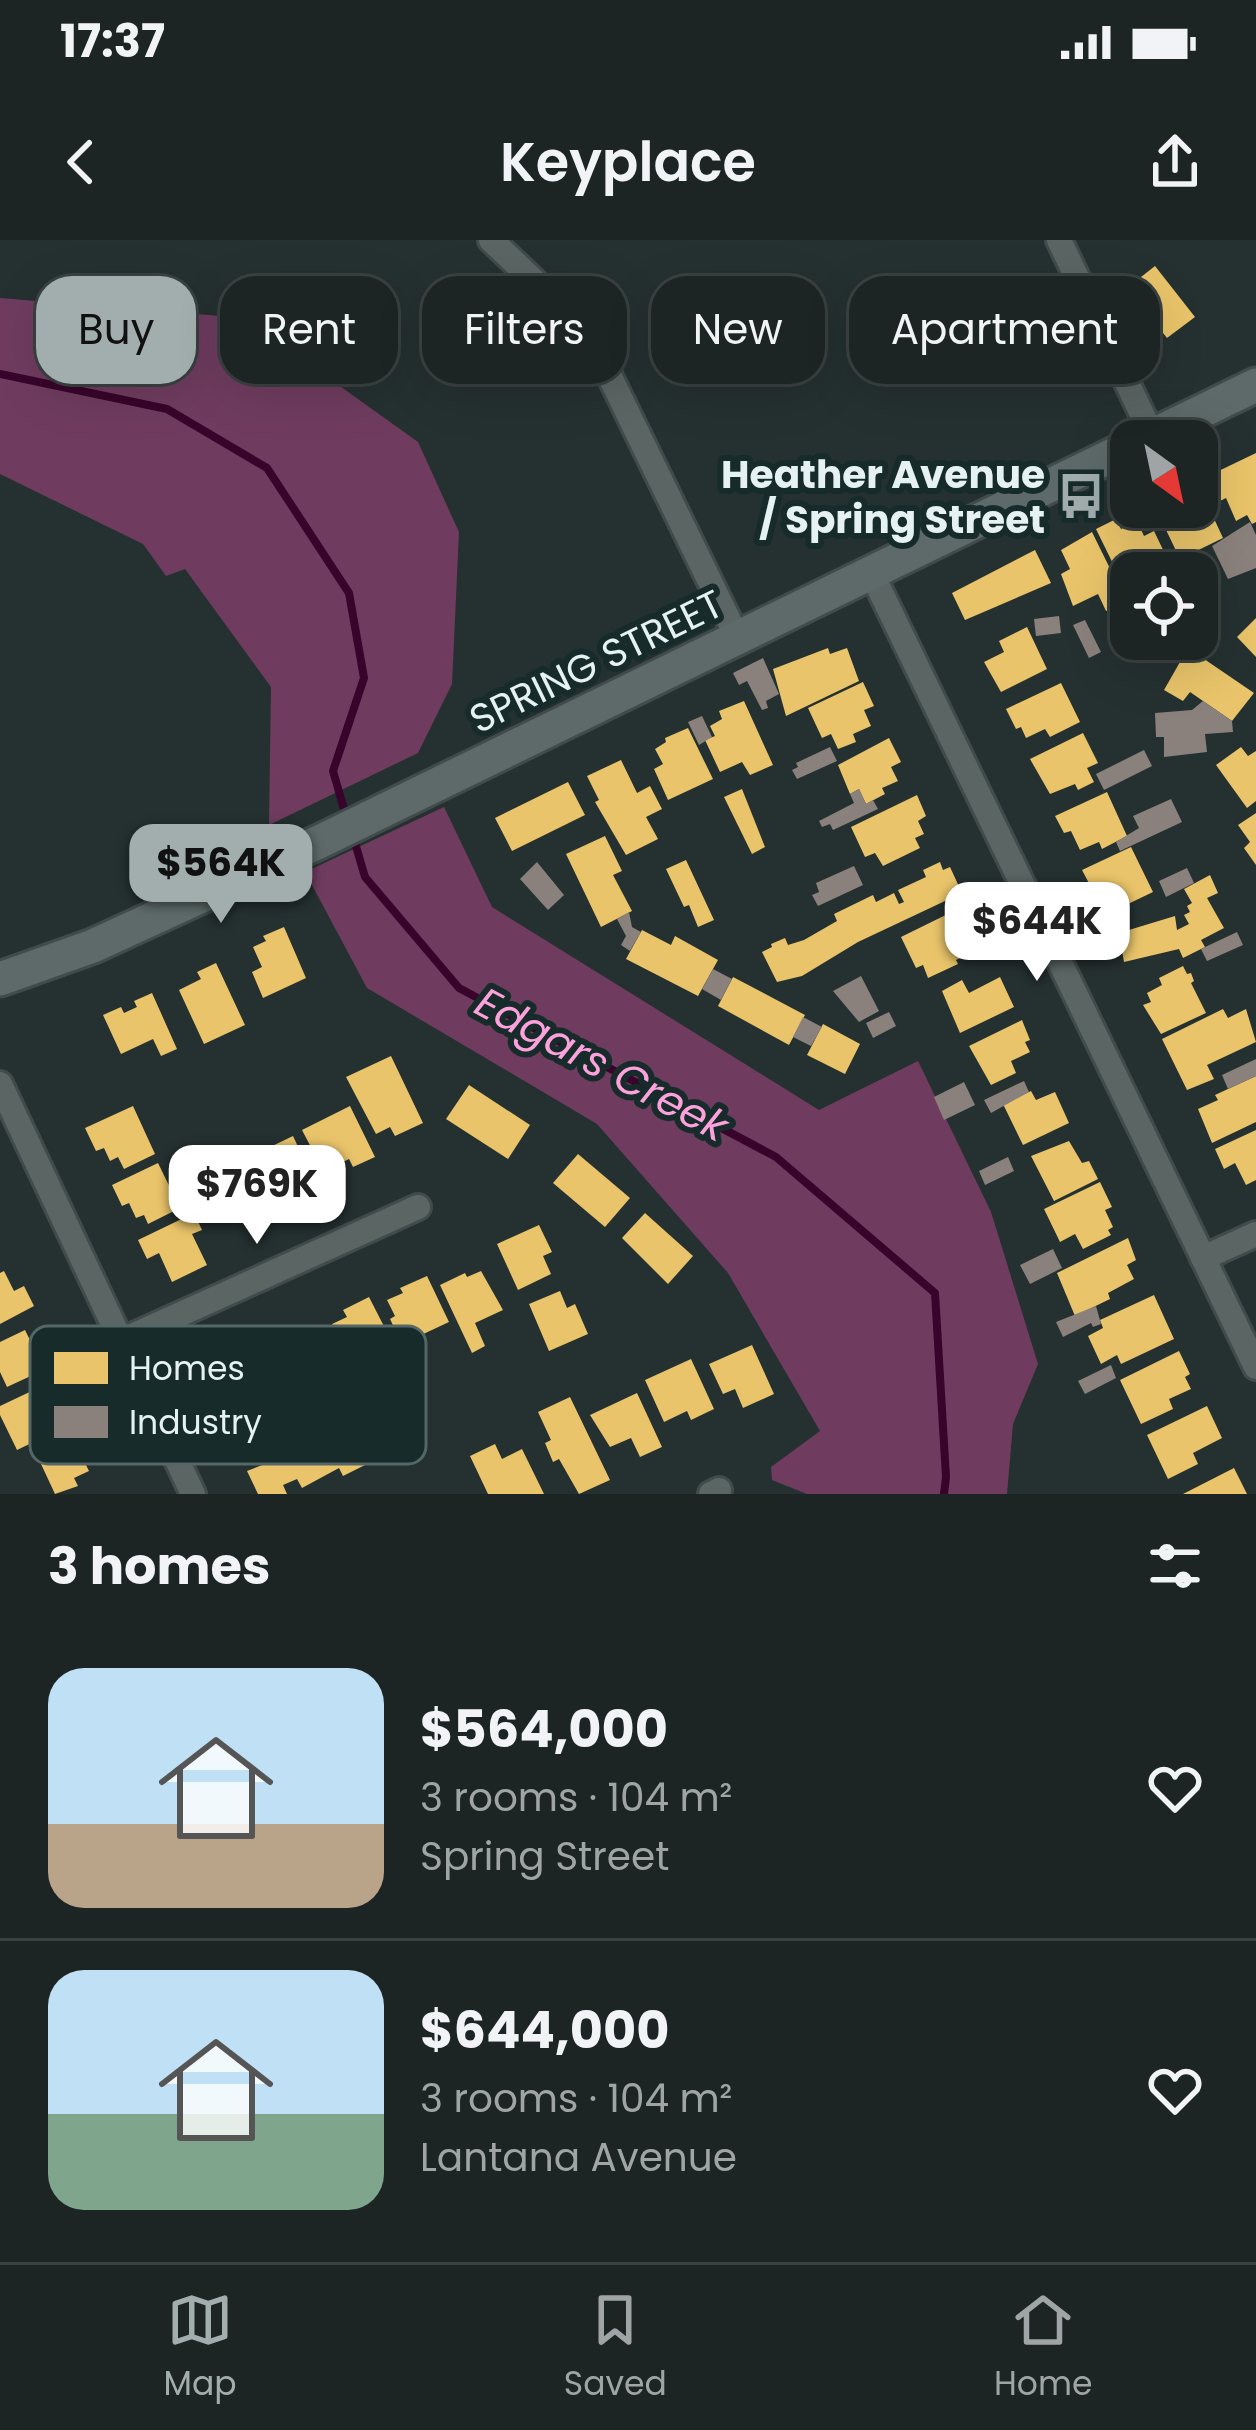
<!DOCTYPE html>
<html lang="en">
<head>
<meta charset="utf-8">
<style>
	body { margin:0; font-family:Poppins,sans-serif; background:#252c2c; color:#f1f3f6; height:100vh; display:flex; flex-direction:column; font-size:45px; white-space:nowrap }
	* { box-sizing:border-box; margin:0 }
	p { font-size:39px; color:#a0a4a6 }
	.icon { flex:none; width:66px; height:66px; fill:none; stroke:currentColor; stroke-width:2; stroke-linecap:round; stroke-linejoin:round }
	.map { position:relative; height:1254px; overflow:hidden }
	.drawer { display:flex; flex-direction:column; background:#1c2424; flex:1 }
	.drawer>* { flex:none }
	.banner { position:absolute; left:36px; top:36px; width:1185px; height:108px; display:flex; gap:24px }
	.needle { width:78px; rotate:147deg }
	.fabs { position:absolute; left:1110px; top:180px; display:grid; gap:24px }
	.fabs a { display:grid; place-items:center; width:108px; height:108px; border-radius:24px; background:#1c2424; box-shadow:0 12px 48px #0002,0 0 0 3px #3a4141; font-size:60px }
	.price { position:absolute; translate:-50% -102px; padding:0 27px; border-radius:24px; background:#fff; color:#222; font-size:39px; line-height:78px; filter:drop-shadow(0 3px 6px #0008) }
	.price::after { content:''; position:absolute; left:50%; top:72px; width:36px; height:27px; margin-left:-18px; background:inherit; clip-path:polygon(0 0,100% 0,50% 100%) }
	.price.active { background:#a2aeae; color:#111 }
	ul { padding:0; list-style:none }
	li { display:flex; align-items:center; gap:36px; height:300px; padding:0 48px }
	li+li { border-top:3px solid #3a4141 }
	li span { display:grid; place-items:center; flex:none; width:336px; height:240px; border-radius:36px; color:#555 }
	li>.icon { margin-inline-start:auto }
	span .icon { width:144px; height:144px; fill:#fffc; stroke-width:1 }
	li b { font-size:51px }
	h2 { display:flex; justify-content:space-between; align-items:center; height:144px; padding:0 48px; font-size:51px }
	.tag { padding:0 42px; border-radius:36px; background:#1c2424; box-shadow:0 12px 48px #0002,0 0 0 3px #3a4141; font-size:42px; line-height:108px }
	.tag.active { background:#a2aeae; color:#111 }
	.status { display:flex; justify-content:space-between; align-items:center; height:84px; padding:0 60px; background:#1c2424; direction:ltr }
	.status svg { height:33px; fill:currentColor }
	header { display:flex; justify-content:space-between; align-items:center; height:156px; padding:0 48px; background:#1c2424; font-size:54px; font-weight:600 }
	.menu { display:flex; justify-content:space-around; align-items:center; height:168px; border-top:3px solid #3a4141; background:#1c2424; font-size:33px; color:#a0a4a6 }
	.menu a { display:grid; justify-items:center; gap:6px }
	.menu .active { color:#a2aeae }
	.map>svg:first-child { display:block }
	.green { fill:#6f3c5f }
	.homes { fill:#e9c46a }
	.industry { fill:#8a817c }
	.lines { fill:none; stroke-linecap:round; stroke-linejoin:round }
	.stream { stroke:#38042b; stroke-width:8 }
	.street-casing { stroke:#424b4b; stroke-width:30 }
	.secondary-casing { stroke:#424b4b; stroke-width:39 }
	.street { stroke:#5b6564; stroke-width:24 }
	.secondary { stroke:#5d6a69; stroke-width:33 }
	.labels { text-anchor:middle; stroke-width:12; stroke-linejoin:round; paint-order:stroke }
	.poi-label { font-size:39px; font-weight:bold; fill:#e6f2f2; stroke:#162b2a; text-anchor:end }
	.street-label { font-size:39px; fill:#e6f2f2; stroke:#162b2a }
	.water-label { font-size:42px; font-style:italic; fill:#fda1dd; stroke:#162b2a }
	.key { fill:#162b2a; stroke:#546766; stroke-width:3 }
	.key-label { font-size:33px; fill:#e6f2f2 }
</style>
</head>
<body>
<div class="status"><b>17:37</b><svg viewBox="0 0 49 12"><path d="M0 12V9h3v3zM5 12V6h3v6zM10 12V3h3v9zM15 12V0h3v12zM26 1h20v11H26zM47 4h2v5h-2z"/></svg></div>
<header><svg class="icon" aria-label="back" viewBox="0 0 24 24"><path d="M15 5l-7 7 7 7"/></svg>Keyplace<svg class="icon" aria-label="share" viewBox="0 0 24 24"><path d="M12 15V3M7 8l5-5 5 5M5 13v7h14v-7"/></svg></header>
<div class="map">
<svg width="1256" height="1254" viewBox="0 0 1256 1254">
	<rect width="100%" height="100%" fill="#253030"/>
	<g class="green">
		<path d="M0 58 245 78 418 202 459 292 452 444 418 513 269 585 271 447 185 329 166 336 143 304 0 234Z"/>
		<path d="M444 567 492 667 819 870 918 821 991 972 1038 1124 1013 1184 1007 1254H807L772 1240 771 1227 820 1191 728 1033 597 884 367 748 305 632Z"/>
	</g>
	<g class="homes">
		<path d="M1155 26 1195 77 1167 98 1127 48Z"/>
		<path d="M1256 213V282L1252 284 1247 275 1236 281 1226 258 1218 262 1206 237Z"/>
		<path d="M1204 257 1223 298 1180 319 1155 267H1197V260Z"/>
		<path d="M1116 279 1121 289 1137 281 1144 296 1154 291 1166 316 1120 338 1096 289Z"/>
		<path d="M1092 292 1126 361 1106 371 1098 354 1073 366 1061 334 1070 329 1061 310Z"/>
		<path d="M1035 310 1051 343 965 380 952 353Z"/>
		<path d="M1256 378V417L1237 397Z"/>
		<path d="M1027 387 1047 429 1001 452 984 422 1004 412 999 401Z"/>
		<path d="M828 408 830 414 847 408 859 441 786 476 773 429Z"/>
		<path d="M1188 408 1254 453 1232 481 1190 452 1183 461 1164 450Z"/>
		<path d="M863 442 874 466 864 470 871 486 853 494 856 502 838 509 831 494 822 498 808 468Z"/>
		<path d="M1061 443 1080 482 1050 497 1045 489 1026 498 1021 487 1016 489 1006 469Z"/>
		<path d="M744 461 773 525 750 535 742 522 720 532 705 500 715 496 710 486 722 479 719 471Z"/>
		<path d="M688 488 713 539 668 560 654 529 663 524 655 509 666 502 665 498Z"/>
		<path d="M1083 493 1098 523 1087 528 1094 542 1078 550 1075 544 1050 554 1030 519Z"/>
		<path d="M889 498 901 522 891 527 898 541 882 548 885 554 866 564 859 549 850 554 838 525Z"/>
		<path d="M1241 507 1248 516 1256 511V561L1247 568 1216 525Z"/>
		<path d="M621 520 637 553 650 546 662 569 646 577 658 599 626 615 595 562 599 560 587 536Z"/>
		<path d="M568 542 585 575 512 611 495 578Z"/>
		<path d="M742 549 765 607 752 614 724 557Z"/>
		<path d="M1107 552 1127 596 1102 609 1099 602 1080 610 1071 591 1064 593 1055 576Z"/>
		<path d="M917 555 926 576 918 581 924 594 915 598 920 608 883 626 875 613 865 617 851 587Z"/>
		<path d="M1256 573V625L1244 608 1250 602 1238 585Z"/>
		<path d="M605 596 622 631 613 635 632 671 601 687 566 614Z"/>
		<path d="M1131 607 1153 652 1128 664 1124 657 1102 668 1082 630Z"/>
		<path d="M686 620 714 680 698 687 689 665 684 667 666 629Z"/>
		<path d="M940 622 943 630 950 627 962 653 858 702 802 736 777 742 762 712 772 707 771 704 785 698 788 705 804 700 837 681 834 674 873 655 876 662 894 653 899 664 904 662 898 650 926 637 923 630Z"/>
		<path d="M1210 635 1218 653 1207 658 1224 688 1201 700 1205 707 1183 718 1179 709 1124 722 1119 693 1175 676 1177 690 1189 684 1184 675 1190 672 1187 666 1192 663 1184 649Z"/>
		<path d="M968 664 981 693 972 698 978 709 956 720 958 724 928 738 923 725 916 728 901 697Z"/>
		<path d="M284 687 306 738 263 758 252 732 262 727 253 707 266 701 263 696Z"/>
		<path d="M642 690 671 705 675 696 718 720 698 756 626 719Z"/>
		<path d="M216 723 245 785 204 804 179 750 201 739 197 732Z"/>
		<path d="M1183 726 1187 734 1191 733 1194 741 1191 743 1206 773 1161 794 1143 765 1151 762 1147 753 1162 745 1159 738Z"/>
		<path d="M733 737 805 775 789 805 718 766Z"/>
		<path d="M1000 737 1014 767 960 793 942 751 962 740 969 753Z"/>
		<path d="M152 753 177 809 161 816 153 799 121 814 103 775 121 767 124 773 137 767 134 761Z"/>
		<path d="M1223 769 1228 778 1246 769 1256 802 1207 825 1214 839 1187 850 1162 799Z"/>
		<path d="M1022 780 1030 800 1025 802 1030 812 1011 821 1016 833 991 845 969 806Z"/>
		<path d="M823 784 860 804 845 834 807 815Z"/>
		<path d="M391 816 423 883 395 896 390 887 376 894 346 837Z"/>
		<path d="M1256 836V882L1212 903 1198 869 1218 860 1215 855Z"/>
		<path d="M469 845 530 885 508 919 446 879Z"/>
		<path d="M1031 851 1036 860 1055 852 1069 883 1023 905 1003 864Z"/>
		<path d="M133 866 155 914 124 929 118 917 110 921 104 908 96 911 85 888Z"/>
		<path d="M350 866 375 917 353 927 349 919 329 929 321 912 315 915 302 890Z"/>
		<path d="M1256 890V940L1246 945 1235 923 1224 929 1215 909Z"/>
		<path d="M293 896 316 945 292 956 289 950 271 958 247 918Z"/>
		<path d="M1069 901 1082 923 1089 921 1098 939 1054 961 1031 916Z"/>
		<path d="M578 914 630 958 605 987 553 943Z"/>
		<path d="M158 923 180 968 148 984 144 975 136 978 129 963 122 966 112 945Z"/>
		<path d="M1100 942 1112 967 1105 970 1113 987 1108 990 1111 995 1083 1009 1075 994 1060 1002 1044 969Z"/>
		<path d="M194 973 202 990 192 994 207 1025 172 1042 159 1013 147 1019 138 1000Z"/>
		<path d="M645 973 693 1016 668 1044 622 998Z"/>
		<path d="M539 985 552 1012 543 1016 551 1034 518 1050 497 1004Z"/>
		<path d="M1128 998 1136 1020 1127 1025 1134 1039 1108 1053 1110 1059 1075 1076 1057 1033Z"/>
		<path d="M4 1031 14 1051 24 1046 34 1066 0 1084V1033Z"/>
		<path d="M481 1031 503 1070 475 1083 485 1106 472 1113 440 1045 465 1033 467 1037Z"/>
		<path d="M427 1036 449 1082 402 1104 390 1079 395 1076 387 1060 403 1053 400 1048Z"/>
		<path d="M560 1051 567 1068 575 1064 588 1094 549 1111 529 1064Z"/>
		<path d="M1154 1055 1174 1099 1121 1124 1117 1115 1101 1124 1088 1096 1103 1088 1100 1080Z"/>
		<path d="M369 1057 393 1104 346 1128 332 1102 339 1098 332 1084 347 1077 343 1070Z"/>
		<path d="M25 1090 30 1100 38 1097 43 1107 53 1103 61 1122 7 1147 0 1132V1102Z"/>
		<path d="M752 1105 774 1154 743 1168 735 1149 723 1154 709 1124Z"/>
		<path d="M1179 1111 1190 1134 1185 1137 1191 1149 1169 1159 1173 1169 1141 1184 1120 1140Z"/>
		<path d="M691 1119 714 1169 691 1180 687 1171 664 1182 645 1140Z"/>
		<path d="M55 1140 63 1158 76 1151 88 1176 17 1210 0 1175V1166Z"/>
		<path d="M637 1153 662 1207 640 1217 631 1198 610 1207 590 1175Z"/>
		<path d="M570 1157 610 1240 579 1254 559 1219 553 1222 545 1203 551 1200 538 1172Z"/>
		<path d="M1207 1166 1222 1198 1193 1213 1198 1224 1168 1239 1147 1195Z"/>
		<path d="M349 1172 363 1202 356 1205 365 1225 343 1236 339 1228 302 1248 297 1239 283 1245 287 1254H258L247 1231 332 1198 327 1189 335 1186 333 1180Z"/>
		<path d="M91 1182 106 1213 85 1223 89 1231 74 1238 78 1246 55 1254 34 1209Z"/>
		<path d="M495 1204 502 1219 522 1209 544 1254H488L470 1216Z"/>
		<path d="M1234 1228 1247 1254H1183Z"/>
	</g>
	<g class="industry">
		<path d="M1250 282 1256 295V328L1228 339 1212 306Z"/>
		<path d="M1059 376 1061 393 1036 396 1034 379Z"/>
		<path d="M1085 380 1101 412 1089 418 1073 385Z"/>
		<path d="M763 418 779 454 766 461 768 468 762 470 747 441 739 445 733 433Z"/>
		<path d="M1203 461 1232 481 1233 492 1205 494 1207 512 1164 517V497H1156L1155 473 1192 470Z"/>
		<path d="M702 476 712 497 699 505 688 482Z"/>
		<path d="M830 507 837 521 797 539 792 530 798 527 796 523Z"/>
		<path d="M1144 510 1152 526 1104 550 1096 534Z"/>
		<path d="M859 549 866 564 873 560 878 569 833 590 830 584 822 587 819 581 854 563 850 554Z"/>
		<path d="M1171 559 1182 582 1120 611 1116 602 1139 588 1133 576Z"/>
		<path d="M537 622 564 655 548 670 520 639Z"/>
		<path d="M854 626 863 645 818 666 812 655 819 652 816 643Z"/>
		<path d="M1187 628 1194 643 1166 657 1159 641Z"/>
		<path d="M629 672 632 687 641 692 630 711 621 705 626 696 617 679Z"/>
		<path d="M1237 692 1243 705 1207 721 1201 709Z"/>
		<path d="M713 729 732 739 721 760 702 749Z"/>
		<path d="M861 736 879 771 859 782 833 751Z"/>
		<path d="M889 772 896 786 873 798 866 783Z"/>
		<path d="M803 777 822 787 811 806 793 797Z"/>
		<path d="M1256 819V836L1228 849 1222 835Z"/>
		<path d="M1024 841 1029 852 991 873 984 860Z"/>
		<path d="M964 842 975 865 944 880 934 857Z"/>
		<path d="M1008 917 1014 931 985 945 979 931Z"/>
		<path d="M1053 1009 1062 1028 1030 1044 1020 1025Z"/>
		<path d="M1096 1066 1101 1084 1093 1087 1091 1083 1063 1097 1056 1082Z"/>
		<path d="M1111 1125 1116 1138 1085 1154 1078 1141Z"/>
	</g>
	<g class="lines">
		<g class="stream">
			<path d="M0 134 167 169 267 228 349 353 364 438 333 531 346 576"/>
			<path d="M353 596 365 637 459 748 776 917 935 1053 946 1237 944 1254"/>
		</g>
		<defs>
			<g id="street">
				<path d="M491 0 571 76 593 102 738 399"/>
				<path d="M1059 0 1152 195"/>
				<path d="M872 334 1256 1127"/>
				<path d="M0 844 193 1254"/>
				<path d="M1203 1018 1256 994"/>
				<path d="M121 1101 418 967"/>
				<path d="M711 1254 719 1250"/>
			</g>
			<g id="secondary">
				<path d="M1141 201 1256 145"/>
				<path d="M0 739 93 706 319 602 1131 206"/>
			</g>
		</defs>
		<use href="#street" class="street-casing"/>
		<use href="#secondary" class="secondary-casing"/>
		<use href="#street" class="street"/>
		<use href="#secondary" class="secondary"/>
	</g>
	<defs>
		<symbol id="bus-bare" viewBox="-9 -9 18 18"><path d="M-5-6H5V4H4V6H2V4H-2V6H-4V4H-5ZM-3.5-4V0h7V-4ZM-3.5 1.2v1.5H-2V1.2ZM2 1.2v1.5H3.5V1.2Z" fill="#a2aeae" stroke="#162b2a" stroke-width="2.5" paint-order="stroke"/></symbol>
	</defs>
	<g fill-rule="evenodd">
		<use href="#bus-bare" x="1048" y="223" width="66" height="66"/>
	</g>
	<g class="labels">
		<g class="poi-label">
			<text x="1045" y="248">Heather Avenue<tspan x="1045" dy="45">/ Spring Street</tspan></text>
		</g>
		<g class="street-label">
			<text transform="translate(596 421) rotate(-26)" y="14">SPRING STREET</text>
		</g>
		<g class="water-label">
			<text transform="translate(602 824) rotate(28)" y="15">Edgars Creek</text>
		</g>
	</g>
	<rect x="30" y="1086" width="396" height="138" rx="18" class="key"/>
	<rect x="54" y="1112" width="54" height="32" fill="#e9c46a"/>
	<rect x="54" y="1166" width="54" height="32" fill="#8a817c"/>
	<g class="key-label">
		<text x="129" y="1140">Homes</text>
		<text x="129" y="1194">Industry</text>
	</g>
</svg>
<div class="fabs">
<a><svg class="needle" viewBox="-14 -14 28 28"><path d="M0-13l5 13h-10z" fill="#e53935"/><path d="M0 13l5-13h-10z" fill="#a0a4a6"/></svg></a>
<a><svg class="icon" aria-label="locate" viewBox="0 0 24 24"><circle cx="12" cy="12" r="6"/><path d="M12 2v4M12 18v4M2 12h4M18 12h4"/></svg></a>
</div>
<b class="price active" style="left:221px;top:686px">$564K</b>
<b class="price" style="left:1037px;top:744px">$644K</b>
<b class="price" style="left:257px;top:1007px">$769K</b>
<div class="banner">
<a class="tag active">Buy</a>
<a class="tag">Rent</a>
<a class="tag">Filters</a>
<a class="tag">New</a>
<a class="tag">Apartment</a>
</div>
</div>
<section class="drawer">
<h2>3 homes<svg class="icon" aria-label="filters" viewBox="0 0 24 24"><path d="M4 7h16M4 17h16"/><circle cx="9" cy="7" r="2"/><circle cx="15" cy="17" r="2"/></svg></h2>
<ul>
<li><span style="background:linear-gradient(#bfe0f5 65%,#b9a48a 0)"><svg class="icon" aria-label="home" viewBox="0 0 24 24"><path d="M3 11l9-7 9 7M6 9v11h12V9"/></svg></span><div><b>$564,000</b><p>3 rooms · 104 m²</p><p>Spring Street</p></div><svg class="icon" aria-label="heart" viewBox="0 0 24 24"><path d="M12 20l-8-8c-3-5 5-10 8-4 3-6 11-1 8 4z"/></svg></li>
<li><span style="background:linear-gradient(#bfe0f5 60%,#7fa58c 0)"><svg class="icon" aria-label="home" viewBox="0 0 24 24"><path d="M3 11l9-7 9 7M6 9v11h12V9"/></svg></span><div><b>$644,000</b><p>3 rooms · 104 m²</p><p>Lantana Avenue</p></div><svg class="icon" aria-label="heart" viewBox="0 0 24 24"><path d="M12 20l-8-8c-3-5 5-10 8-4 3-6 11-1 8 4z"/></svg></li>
</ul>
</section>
<nav class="menu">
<a class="active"><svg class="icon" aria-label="map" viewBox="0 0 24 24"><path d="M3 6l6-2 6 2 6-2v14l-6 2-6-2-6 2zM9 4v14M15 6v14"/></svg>Map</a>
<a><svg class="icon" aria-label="saved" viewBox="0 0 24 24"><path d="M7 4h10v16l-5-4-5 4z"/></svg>Saved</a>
<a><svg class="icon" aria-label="home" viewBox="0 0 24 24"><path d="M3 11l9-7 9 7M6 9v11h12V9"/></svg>Home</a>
</nav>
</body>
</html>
